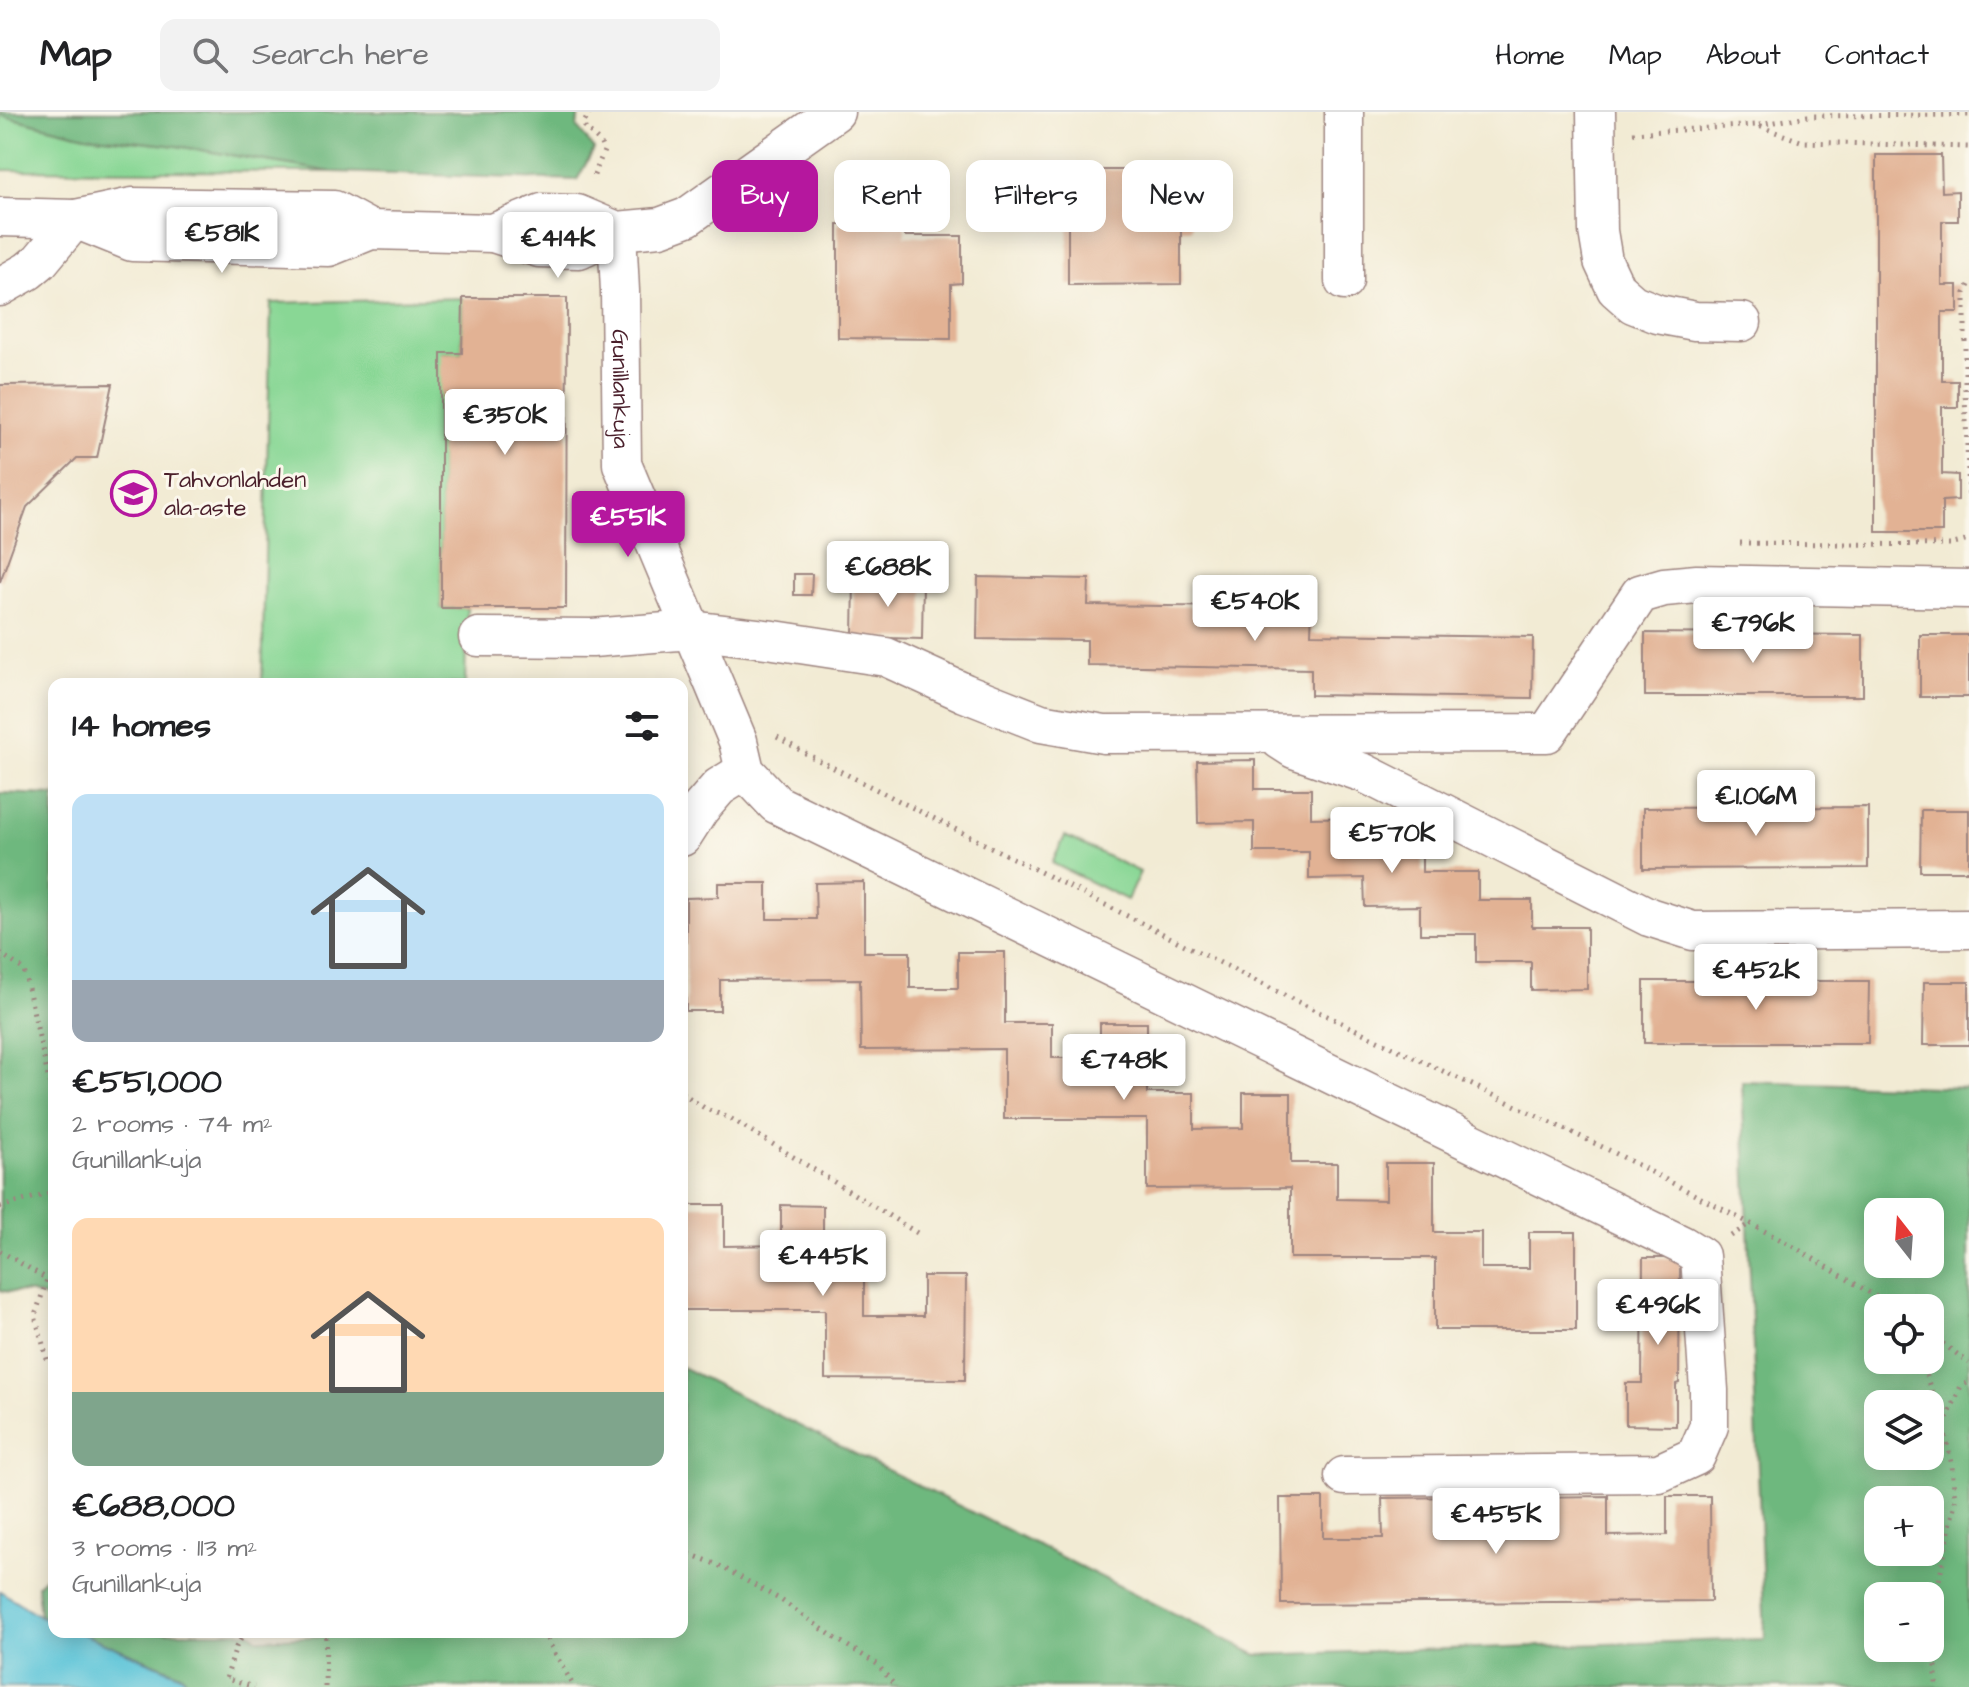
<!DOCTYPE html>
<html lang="en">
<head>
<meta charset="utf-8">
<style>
	body { margin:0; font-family:"Architects Daughter",sans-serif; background:#f2f2f2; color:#202124; height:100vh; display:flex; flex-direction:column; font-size:30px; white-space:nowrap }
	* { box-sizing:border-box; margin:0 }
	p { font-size:26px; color:#757577 }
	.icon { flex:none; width:44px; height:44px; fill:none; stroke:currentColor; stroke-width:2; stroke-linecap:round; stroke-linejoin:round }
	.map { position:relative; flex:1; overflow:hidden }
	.side { position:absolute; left:48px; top:566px; width:640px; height:960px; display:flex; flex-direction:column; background:#fff; border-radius:16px; box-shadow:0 4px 20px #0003 }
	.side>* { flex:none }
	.top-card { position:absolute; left:712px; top:48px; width:760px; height:72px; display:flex; gap:16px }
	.needle { width:52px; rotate:343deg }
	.fabs { position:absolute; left:1864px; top:1086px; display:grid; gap:16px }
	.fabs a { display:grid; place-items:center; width:80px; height:80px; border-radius:16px; background:#fff; box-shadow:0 4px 20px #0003; font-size:40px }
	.price { position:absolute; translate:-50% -68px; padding:0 18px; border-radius:8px; background:#fff; color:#222; font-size:26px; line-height:52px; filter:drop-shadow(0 2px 4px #0008) }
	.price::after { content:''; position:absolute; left:50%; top:48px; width:24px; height:18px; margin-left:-12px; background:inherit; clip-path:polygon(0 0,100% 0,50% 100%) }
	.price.active { background:#b5179e; color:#fff }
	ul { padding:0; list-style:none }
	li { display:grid; align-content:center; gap:16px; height:424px; padding:0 24px }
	li span { display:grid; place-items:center; height:248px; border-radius:16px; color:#555 }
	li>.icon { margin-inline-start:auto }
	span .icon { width:144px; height:144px; fill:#fffc; stroke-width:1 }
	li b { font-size:34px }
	h2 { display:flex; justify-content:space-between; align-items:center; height:96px; padding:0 24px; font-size:34px }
	.pill { padding:0 28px; border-radius:16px; background:#fff; box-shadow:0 4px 20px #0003; font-size:28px; line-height:72px }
	.pill.active { background:#b5179e; color:#fff }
	header { display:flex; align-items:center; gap:48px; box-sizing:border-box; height:112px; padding:0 40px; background:#fff; border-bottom:2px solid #e0e0e0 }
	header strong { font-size:38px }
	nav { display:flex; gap:44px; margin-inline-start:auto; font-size:28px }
	.search { width:560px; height:72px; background:#f2f2f2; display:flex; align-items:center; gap:20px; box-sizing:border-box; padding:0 28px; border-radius:16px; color:#757577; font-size:30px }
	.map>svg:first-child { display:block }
	.green { fill:#89d795; stroke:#6a7b60; stroke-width:2 }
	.forest { fill:#6eb87e; stroke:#5c6c54; stroke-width:2; fill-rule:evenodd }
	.water { fill:#5bc4d8; stroke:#527282; stroke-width:2 }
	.building { fill:#e2b294 }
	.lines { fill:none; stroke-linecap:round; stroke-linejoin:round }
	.minor-casing { stroke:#9e8580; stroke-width:41 }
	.path { stroke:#9e8580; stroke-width:5; stroke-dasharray:2 6; stroke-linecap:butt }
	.minor { stroke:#fff; stroke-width:38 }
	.labels { text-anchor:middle; stroke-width:6; stroke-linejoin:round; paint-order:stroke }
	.street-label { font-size:24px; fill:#4a1f2b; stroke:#fbf7ec }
	.poi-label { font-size:24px; fill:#4a1f2b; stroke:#fbf7ec; text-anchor:start }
</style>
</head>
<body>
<header>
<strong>Map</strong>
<div class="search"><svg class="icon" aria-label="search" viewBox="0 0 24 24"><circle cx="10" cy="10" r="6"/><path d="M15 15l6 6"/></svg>Search here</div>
<nav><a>Home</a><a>Map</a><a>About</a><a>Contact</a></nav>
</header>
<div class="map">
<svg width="1969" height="1575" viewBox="0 0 1969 1575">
	<rect width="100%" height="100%" fill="#fbf7ec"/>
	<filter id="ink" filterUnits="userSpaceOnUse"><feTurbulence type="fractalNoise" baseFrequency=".0125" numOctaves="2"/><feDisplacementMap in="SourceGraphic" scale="16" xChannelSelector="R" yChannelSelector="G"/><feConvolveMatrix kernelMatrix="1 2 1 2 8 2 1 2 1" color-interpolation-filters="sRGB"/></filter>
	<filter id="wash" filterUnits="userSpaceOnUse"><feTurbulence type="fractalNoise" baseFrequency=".006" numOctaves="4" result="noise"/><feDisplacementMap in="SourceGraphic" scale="32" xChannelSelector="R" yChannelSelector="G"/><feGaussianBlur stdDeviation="1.8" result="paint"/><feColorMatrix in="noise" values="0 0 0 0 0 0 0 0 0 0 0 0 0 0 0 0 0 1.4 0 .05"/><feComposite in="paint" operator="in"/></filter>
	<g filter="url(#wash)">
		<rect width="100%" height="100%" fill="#f2ebd4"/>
		<g class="green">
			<path d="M0 3 86 24 177 34 332 60 0 58Z"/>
			<path d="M463 186 462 241H442L441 496H467L465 572H262L271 191Z"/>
			<path d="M1065 724 1140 760 1127 788 1052 751Z"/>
		</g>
		<g class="forest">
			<path d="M0 0H579L577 15 594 37 577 68 332 60 177 34 86 24 0 3Z"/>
			<path d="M0 681 54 683V1189L32 1181 0 1179Z"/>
			<path d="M1742 969 1969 976V1575H192L181 1562 78 1520H250L259 1527 325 1524V1520H682V1255L1257 1543 1765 1527ZM1878 1100H1930V1152H1878ZM1878 1196H1930V1248H1878ZM1878 1292H1930V1344H1878ZM1878 1388H1930V1440H1878ZM1878 1484H1930V1536H1878Z"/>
			<path d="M54 1457V1510L40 1504 37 1473Z"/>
		</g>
		<path class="water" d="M0 1479 40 1504 54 1510V1520H78L181 1563 192 1575H0Z"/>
		<g id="blocks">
			<g class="building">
				<path d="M1876 43H1941L1942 80 1958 79V109H1942V173H1958V200H1942V269H1958V295H1942V362L1958 363V388L1942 389V420H1876Z"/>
				<path d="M1068 58H1136L1135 70H1192V117H1181V172L1068 173Z"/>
				<path d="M838 112H905V124H962V171L951 172V227L838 226Z"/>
				<path d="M463 186H567L566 496H441V241H462Z"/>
				<path d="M113 272 97 346H77L27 395 0 470V273Z"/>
				<path d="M794 462H812L811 483H794Z"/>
				<path d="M978 465 1089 467 1088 493 1312 496 1311 522 1533 525 1532 586 1311 583V557L1087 553V528L977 527Z"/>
				<path d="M854 467 923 469 922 527 853 525Z"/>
				<path d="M1645 521 1863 523V584H1645Z"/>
				<rect x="1920" y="523" width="49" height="62"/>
				<path d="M1255 648V677H1311V706L1367 705V733H1422V760H1478V788H1532V815H1587V877L1531 878V850H1476V822H1420V794L1365 795 1364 766 1309 767V740H1254V710L1198 711 1197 649Z"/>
				<path d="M1868 695V756L1643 757V696Z"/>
				<path d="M1921 698H1969V759H1920Z"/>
				<path d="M864 770V840H910V876H958V840H1005V911H1052V946H1100V911H1147V981H1194V1017L1243 1016V981H1291V1051H1337V1087L1386 1088V1051H1434V1120H1481V1156H1529V1120H1576V1218H1435V1146H1290V1076L1147 1077V1007H1004V937L861 938 860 867 720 868V899H686V786L718 785V771H767V807H816L815 771Z"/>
				<path d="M1644 869H1869L1868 931H1644Z"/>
				<path d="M1924 870H1969V933H1923Z"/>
				<path d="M682 1093H724V1134L781 1133V1093L823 1094V1163H864V1204H923V1164H966L965 1268 825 1267V1198H682Z"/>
				<path d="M1643 1146H1680L1679 1271 1676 1272V1314L1626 1313V1271H1642Z"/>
				<path d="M1608 1384V1424L1667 1423V1384H1710L1711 1489 1281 1492 1280 1386H1323V1426H1383L1382 1386 1466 1385 1467 1425H1525L1524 1385Z"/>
			</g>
		</g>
	</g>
	<g filter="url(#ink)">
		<use href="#blocks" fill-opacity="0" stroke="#9e8580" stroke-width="2"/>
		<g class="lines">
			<defs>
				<g id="minor">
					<path d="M1344 0V169"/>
					<path d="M1596 0 1598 119 1603 149 1616 177 1633 192 1658 202 1695 209 1742 210"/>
					<path d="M0 105 75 107 132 95 334 98 371 118"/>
					<path d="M75 107 132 130 329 135 371 118 493 121 539 136 579 137 617 119 660 115 687 105 835 0"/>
					<path id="s1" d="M617 119 620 179 622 352 738 629 745 659 776 692 1682 1133 1700 1144 1709 1278V1314L1696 1344 1659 1361 1344 1364"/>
					<path d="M493 121 542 101 577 102 617 119"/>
					<path d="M0 175 28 159 40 149 75 107"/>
					<path d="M478 525 592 526 691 518 774 528 886 545 965 581 1041 611 1104 622 1547 621 1640 482 1664 475 1697 472 1969 477"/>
					<path d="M1280 628 1294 637 1364 661 1649 805 1693 819 1969 817"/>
					<path d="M682 725 700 697 719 675 745 659"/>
				</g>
			</defs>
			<use href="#minor" class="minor-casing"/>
			<g class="path">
				<path d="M590 0 585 9V16L600 30 604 39 592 68"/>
				<path d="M1759 13 1808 4 1969 3"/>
				<path d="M1633 21 1756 13 1803 30 1969 35"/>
				<path d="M1969 173 1965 181V283L1969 386"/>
				<path d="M1740 431 1950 433 1969 428"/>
				<path d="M777 625 814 646 1302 892 1613 1040 1789 1132 1895 1196"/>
				<path d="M0 841 24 858 54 991"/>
				<path d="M682 981 706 997 730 1006 922 1124"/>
				<path d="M0 1095 54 1080"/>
				<path d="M1731 1124 1749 1112"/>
				<path d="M0 1139 54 1171"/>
				<path d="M54 1146 35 1204 48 1250 54 1254"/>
				<path d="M1930 1222 1969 1251"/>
				<path d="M1921 1248 1943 1314 1952 1353 1955 1390 1936 1484V1575"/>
				<path d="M1944 1314 1961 1274 1969 1270"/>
				<path d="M682 1439 718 1453 781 1488 835 1526 877 1552 896 1575"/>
				<path d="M245 1520 236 1535 226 1567 254 1575"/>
				<path d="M543 1520 574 1575"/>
				<path d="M325 1575 326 1520"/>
			</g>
			<use href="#minor" class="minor"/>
		</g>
	</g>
	<defs>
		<symbol id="school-ring" viewBox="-11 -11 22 22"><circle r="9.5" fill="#fbf7ec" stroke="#b5179e" stroke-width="1.5"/><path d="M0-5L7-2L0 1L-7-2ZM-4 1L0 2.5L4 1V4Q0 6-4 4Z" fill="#b5179e"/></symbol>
	</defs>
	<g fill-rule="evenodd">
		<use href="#school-ring" x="108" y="356" width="51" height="51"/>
	</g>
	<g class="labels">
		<g class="street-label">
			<text dy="8" stroke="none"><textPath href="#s1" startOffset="158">Gunillankuja</textPath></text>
		</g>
		<g class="poi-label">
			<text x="164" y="375">Tahvonlahden<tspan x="164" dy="28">ala-aste</tspan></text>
		</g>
	</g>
</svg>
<div class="fabs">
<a><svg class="needle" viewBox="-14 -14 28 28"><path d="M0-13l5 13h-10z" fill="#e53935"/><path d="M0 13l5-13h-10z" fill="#757577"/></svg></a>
<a><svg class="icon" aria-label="locate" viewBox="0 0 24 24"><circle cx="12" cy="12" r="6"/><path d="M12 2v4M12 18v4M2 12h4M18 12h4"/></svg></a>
<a><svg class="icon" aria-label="layers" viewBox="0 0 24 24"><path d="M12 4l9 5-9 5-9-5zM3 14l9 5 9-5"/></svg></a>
<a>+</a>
<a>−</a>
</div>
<b class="price" style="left:222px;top:163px">€581K</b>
<b class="price" style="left:558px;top:168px">€414K</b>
<b class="price" style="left:505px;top:345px">€350K</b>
<b class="price active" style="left:628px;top:447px">€551K</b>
<b class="price" style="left:888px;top:497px">€688K</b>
<b class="price" style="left:1255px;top:531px">€540K</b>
<b class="price" style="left:1753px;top:553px">€796K</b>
<b class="price" style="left:1756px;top:726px">€1.06M</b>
<b class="price" style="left:1392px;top:763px">€570K</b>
<b class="price" style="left:1756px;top:900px">€452K</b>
<b class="price" style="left:1124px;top:990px">€748K</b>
<b class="price" style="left:823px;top:1186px">€445K</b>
<b class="price" style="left:1658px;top:1235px">€496K</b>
<b class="price" style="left:1496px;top:1444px">€455K</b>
<div class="top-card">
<a class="pill active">Buy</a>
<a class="pill">Rent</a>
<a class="pill">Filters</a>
<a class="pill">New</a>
</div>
<section class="side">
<h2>14 homes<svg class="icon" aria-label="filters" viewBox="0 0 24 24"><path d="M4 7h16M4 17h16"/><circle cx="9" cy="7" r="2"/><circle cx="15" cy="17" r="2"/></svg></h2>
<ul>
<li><span style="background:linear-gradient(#bfe0f5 75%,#9aa5b1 0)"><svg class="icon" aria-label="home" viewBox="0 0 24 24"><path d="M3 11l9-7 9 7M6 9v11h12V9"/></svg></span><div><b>€551,000</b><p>2 rooms · 74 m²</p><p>Gunillankuja</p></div></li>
<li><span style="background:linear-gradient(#ffd9b3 70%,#7fa58c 0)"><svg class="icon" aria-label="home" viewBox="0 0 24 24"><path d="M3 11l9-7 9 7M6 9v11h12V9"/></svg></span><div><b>€688,000</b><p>3 rooms · 113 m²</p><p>Gunillankuja</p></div></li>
</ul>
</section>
</div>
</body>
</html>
